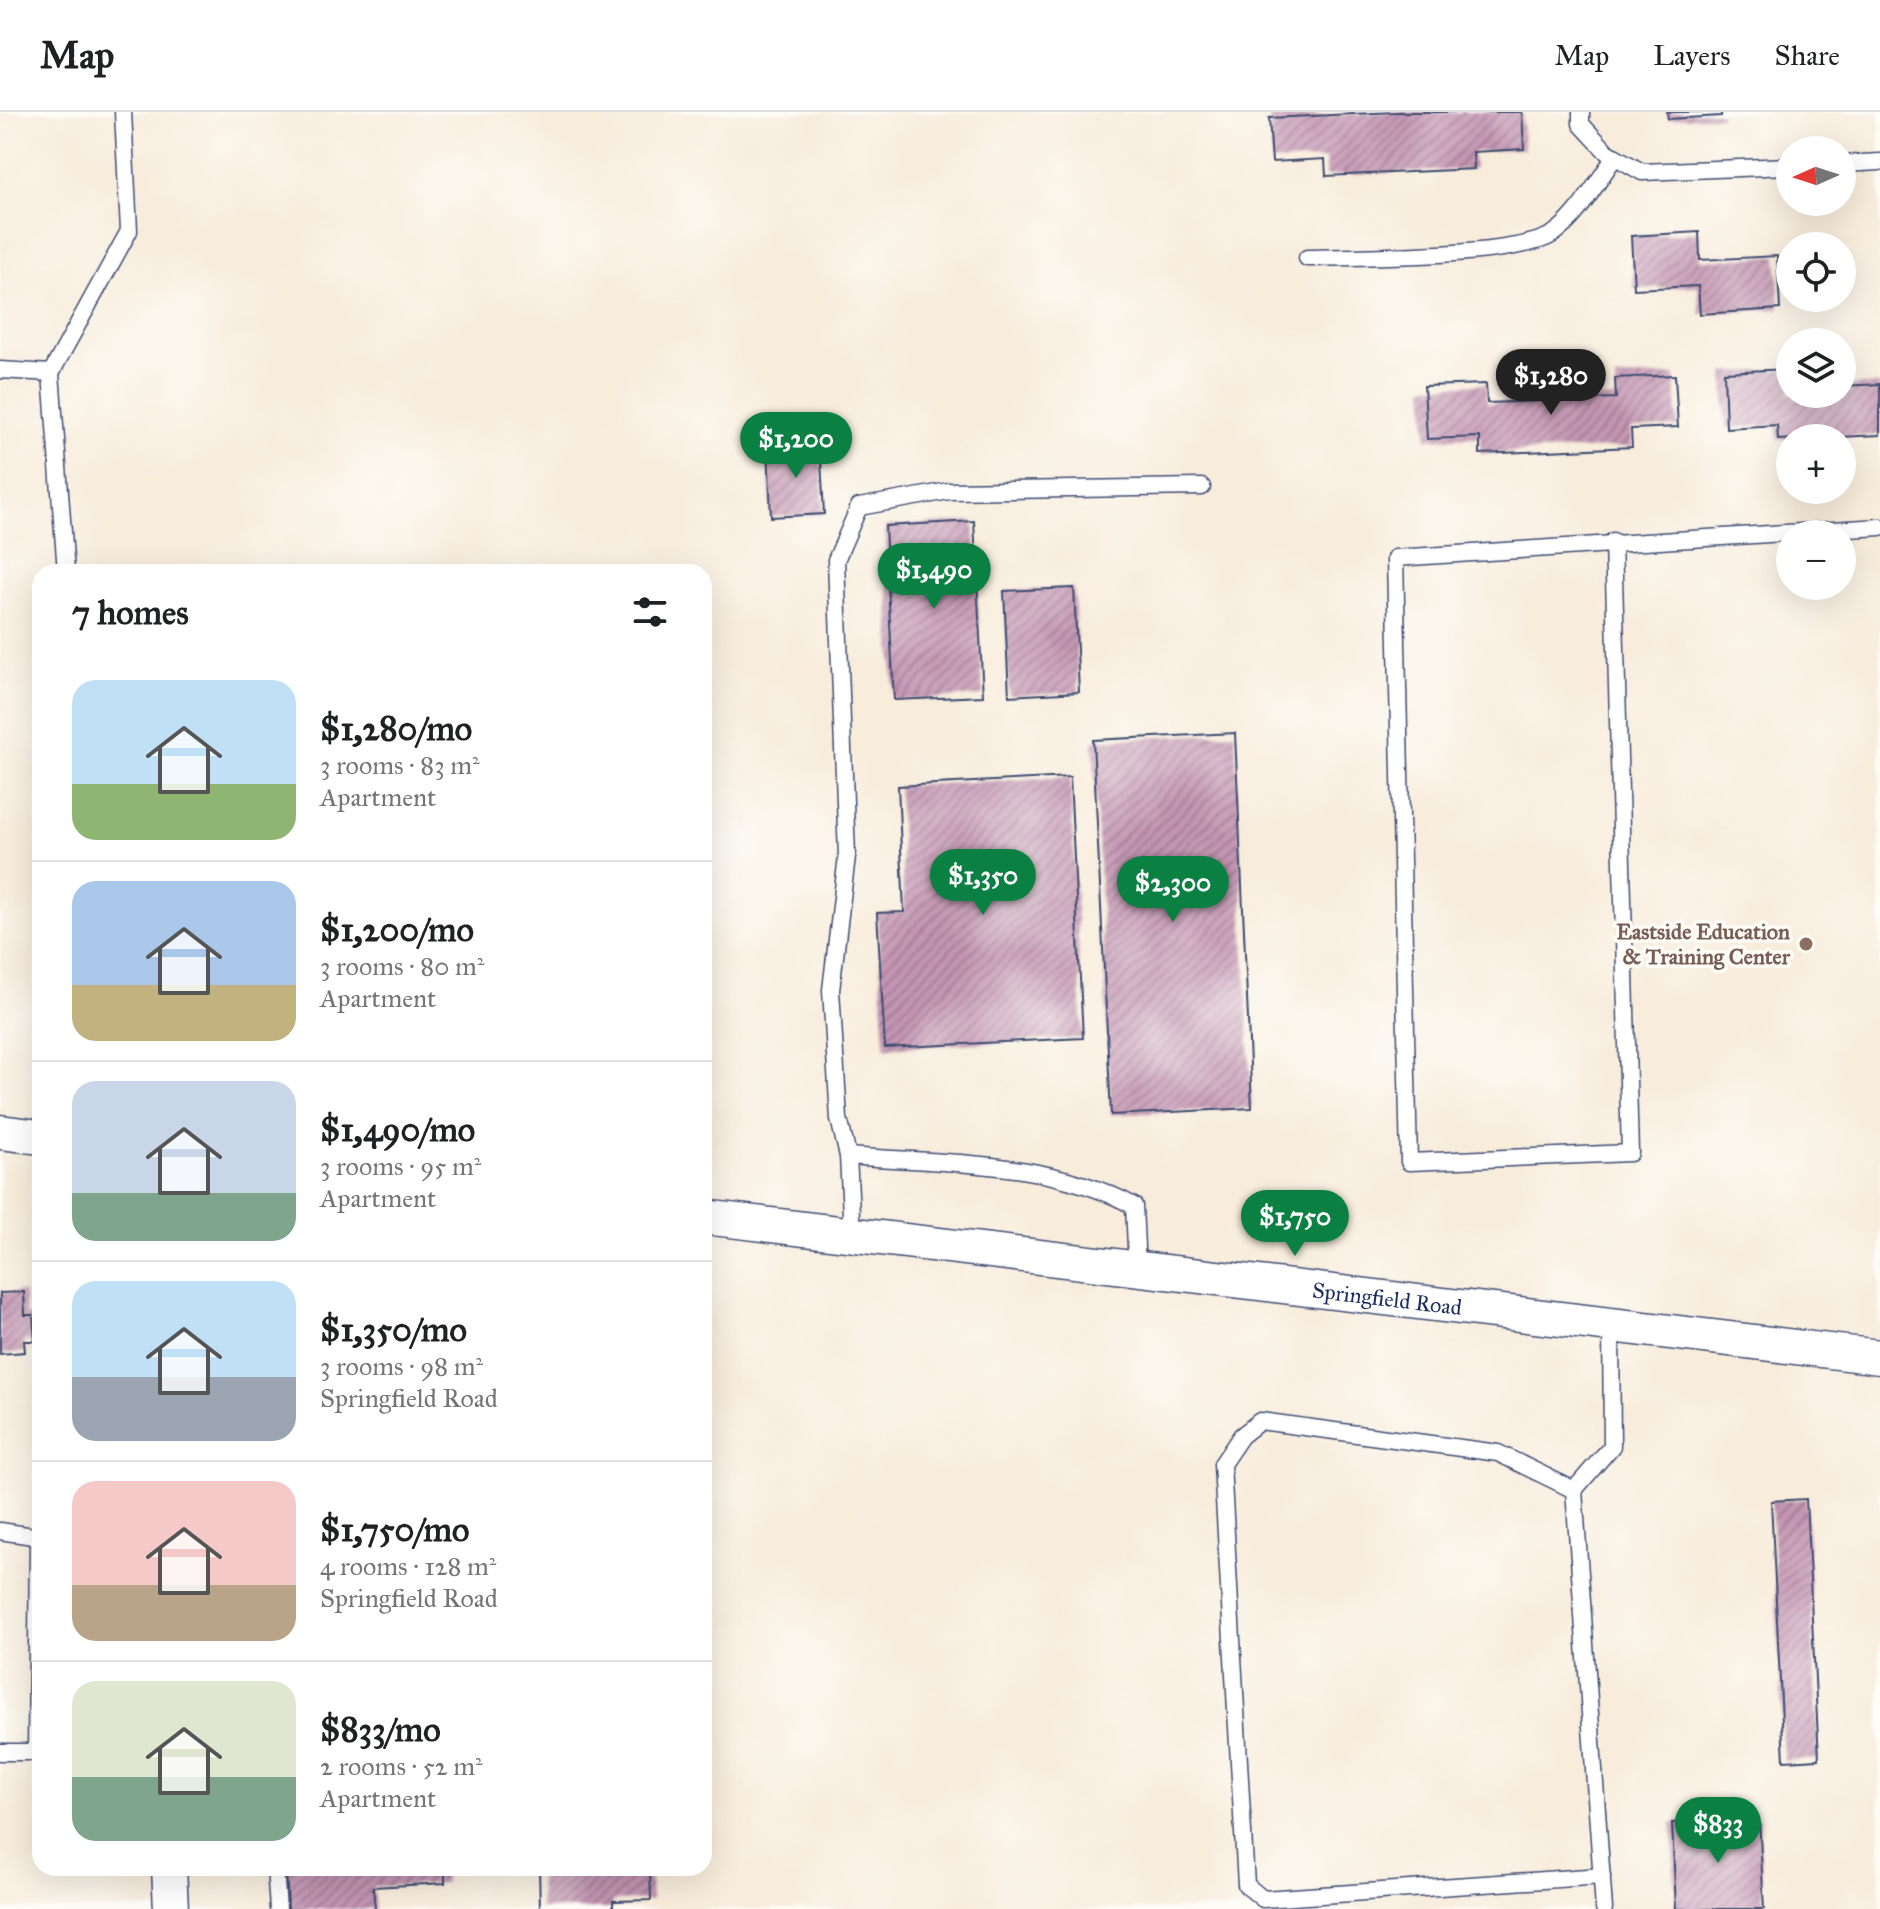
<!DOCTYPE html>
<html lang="en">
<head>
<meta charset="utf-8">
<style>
	body { margin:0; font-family:"IM FELL Great Primer",serif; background:#f2f2f2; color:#202124; height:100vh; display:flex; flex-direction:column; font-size:30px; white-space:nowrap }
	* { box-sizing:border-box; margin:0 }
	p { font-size:26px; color:#757577 }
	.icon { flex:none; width:44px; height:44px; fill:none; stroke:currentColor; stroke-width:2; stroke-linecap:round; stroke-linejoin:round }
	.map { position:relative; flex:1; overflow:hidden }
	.side { position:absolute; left:32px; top:452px; width:680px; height:1312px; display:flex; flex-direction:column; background:#fff; border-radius:24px; box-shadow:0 8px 32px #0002 }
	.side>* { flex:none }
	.needle { width:52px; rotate:267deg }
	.fabs { position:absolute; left:1776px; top:24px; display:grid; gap:16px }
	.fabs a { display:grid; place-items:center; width:80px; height:80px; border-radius:50%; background:#fff; box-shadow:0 8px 32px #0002; font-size:40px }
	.price { position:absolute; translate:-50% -68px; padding:0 18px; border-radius:28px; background:#0b8043; color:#fff; font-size:26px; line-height:52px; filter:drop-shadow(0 2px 4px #0008) }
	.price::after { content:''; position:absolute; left:50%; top:48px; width:24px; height:18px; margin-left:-12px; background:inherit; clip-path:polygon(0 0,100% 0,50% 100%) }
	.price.selected { background:#222; color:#fff }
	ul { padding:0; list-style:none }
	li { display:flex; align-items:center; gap:24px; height:200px; padding:0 40px }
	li+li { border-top:2px solid #e0e0e0 }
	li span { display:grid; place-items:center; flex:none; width:224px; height:160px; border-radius:24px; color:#555 }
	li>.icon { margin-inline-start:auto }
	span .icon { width:96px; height:96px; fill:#fffc; stroke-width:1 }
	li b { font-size:34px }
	h2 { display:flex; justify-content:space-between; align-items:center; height:96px; padding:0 40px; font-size:34px }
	header { display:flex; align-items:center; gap:48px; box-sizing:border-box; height:112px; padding:0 40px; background:#fff; border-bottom:2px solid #e0e0e0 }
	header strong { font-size:38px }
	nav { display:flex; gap:44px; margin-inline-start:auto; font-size:28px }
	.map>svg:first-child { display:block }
	.building { fill:url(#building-hatch) }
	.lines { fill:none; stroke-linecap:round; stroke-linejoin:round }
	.service-casing { stroke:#3c4b71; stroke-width:19 }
	.minor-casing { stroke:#3c4b71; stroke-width:37 }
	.service { stroke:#fff; stroke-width:16 }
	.minor { stroke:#fff; stroke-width:34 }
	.education-dot { fill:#8d6e63; stroke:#fdfcf7; stroke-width:3 }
	.labels { text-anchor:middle; stroke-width:7; stroke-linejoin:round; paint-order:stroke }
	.education-label { font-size:22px; font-weight:bold; fill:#785e54; stroke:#fdfcf7; text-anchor:end }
	.street-label { font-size:22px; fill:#1b2f5e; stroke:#fdfcf7 }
</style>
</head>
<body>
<header>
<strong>Map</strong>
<nav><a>Map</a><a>Layers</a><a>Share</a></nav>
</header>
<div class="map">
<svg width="1880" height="1797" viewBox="0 0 1880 1797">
	<defs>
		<pattern id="building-hatch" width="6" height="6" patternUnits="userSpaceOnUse" patternTransform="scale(2)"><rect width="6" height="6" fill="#c495b2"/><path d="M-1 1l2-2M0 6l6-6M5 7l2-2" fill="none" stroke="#9e7a94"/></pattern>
	</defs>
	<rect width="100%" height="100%" fill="#fdfcf7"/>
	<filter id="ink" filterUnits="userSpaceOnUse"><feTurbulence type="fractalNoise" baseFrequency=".0125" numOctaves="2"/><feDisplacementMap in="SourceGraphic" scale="16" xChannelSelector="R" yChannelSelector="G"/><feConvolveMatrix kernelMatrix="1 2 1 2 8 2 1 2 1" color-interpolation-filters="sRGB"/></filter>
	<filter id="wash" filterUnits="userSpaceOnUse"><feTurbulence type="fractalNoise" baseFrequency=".006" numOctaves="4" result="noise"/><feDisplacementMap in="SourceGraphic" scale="32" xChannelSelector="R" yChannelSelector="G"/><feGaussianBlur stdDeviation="1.8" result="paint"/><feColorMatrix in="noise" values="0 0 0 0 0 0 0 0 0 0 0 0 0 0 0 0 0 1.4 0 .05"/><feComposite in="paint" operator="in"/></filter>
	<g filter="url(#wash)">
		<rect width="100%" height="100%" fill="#f8ecdb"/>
		<g id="blocks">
			<g class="building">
				<path d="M1396 0H1522L1524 37 1473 40 1474 57 1326 64 1325 47 1272 50 1269 6Z"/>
				<path d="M1667 0H1721V4L1668 7Z"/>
				<path d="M1699 120 1700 148 1777 144 1780 197 1700 202 1698 174 1634 177 1631 124Z"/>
				<path d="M1790 257V282H1842V274L1880 272V323L1778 328 1777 313 1726 316 1724 260Z"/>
				<path d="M1675 263 1678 315 1631 317 1632 335 1480 342V325L1427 327 1424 274 1486 272 1487 291 1616 286 1615 266Z"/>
				<path d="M820 330 824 402 771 405 768 333Z"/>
				<path d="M974 409 983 584 894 588 885 414Z"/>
				<path d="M1074 476 1079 580 1009 584 1004 479Z"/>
				<path d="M1235 621 1252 996 1111 1003 1093 628Z"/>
				<path d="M1070 665 1083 926 885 936 877 801 904 800 898 674Z"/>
				<path d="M24 1180 25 1203H33L35 1229H24L25 1240 0 1242V1181Z"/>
				<path d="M1806 1387 1819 1647 1784 1649 1771 1389Z"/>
				<path d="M1759 1706 1764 1797H1676L1672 1711Z"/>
				<path d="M286 1756H445V1771L373 1775 375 1797H288Z"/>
				<path d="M539 1756H650L651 1788 613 1789V1797H540Z"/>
			</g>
		</g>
	</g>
	<g filter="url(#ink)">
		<use href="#blocks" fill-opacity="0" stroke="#3c4b71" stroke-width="2"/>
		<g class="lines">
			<defs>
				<g id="service">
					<path d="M1581 0V12L1607 40 1642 60 1790 54"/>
					<path d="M1842 52 1880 50"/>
					<path d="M1307 146C1359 144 1516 146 1553 122 1578 106 1597 69 1615 45"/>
					<path d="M0 258 51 261"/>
					<path d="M1613 429 1630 1041 1409 1050 1395 446 1880 415"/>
					<path d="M66 460 51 261 129 119 123 0"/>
					<path d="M848 1044C944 1052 1047 1047 1134 1094L1137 1156"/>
					<path d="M852 1122 848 1044 839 1007 831 878 847 744 836 448 859 395 949 379 1202 375"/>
					<path d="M1574 1378 1498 1341 1260 1309 1241 1324 1222 1352 1246 1773 1263 1787 1602 1764"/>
					<path d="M0 1419 40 1425"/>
					<path d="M0 1640H36L38 1424"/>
					<path d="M275 1756 278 1797"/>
					<path d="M1604 1797 1574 1378 1612 1334 1611 1213"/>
				</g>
				<g id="minor">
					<path d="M0 1020 40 1025"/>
					<path id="s1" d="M704 1105 1880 1245"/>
					<path d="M169 1756 171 1797"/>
				</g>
			</defs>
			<use href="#service" class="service-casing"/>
			<use href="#minor" class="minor-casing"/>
			<use href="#service" class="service"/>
			<use href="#minor" class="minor"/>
		</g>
	</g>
	<circle class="education-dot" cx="1806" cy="832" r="8"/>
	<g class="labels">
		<g class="education-label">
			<text x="1790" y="827">Eastside Education<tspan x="1790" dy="25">&amp; Training Center</tspan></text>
		</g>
		<g class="street-label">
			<text dy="8" stroke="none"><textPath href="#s1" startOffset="688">Springfield Road</textPath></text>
		</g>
	</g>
</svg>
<div class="fabs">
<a><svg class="needle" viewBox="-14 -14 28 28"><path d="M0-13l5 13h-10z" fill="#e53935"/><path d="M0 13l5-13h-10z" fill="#757577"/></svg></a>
<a><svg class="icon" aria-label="locate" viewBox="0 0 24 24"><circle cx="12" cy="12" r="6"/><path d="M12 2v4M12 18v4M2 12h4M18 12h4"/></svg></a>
<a><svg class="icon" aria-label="layers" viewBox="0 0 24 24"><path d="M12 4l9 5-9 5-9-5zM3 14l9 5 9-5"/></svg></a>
<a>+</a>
<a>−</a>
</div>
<b class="price selected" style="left:1551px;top:305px">$1,280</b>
<b class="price" style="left:796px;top:368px">$1,200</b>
<b class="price" style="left:934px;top:499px">$1,490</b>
<b class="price" style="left:983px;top:805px">$1,350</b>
<b class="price" style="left:1173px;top:812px">$2,300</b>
<b class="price" style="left:1295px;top:1146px">$1,750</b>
<b class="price" style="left:1718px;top:1753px">$833</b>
<section class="side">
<h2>7 homes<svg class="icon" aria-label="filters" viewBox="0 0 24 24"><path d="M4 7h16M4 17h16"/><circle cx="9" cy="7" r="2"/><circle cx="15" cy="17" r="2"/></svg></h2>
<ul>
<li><span style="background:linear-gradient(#bfe0f5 65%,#8fb573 0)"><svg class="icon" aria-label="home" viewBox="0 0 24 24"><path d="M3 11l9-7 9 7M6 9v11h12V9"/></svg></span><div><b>$1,280/mo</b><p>3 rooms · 83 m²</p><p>Apartment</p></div></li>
<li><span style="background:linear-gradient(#a9c7e8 65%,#c2b280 0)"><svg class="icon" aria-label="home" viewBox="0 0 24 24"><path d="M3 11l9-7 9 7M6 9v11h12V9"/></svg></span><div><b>$1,200/mo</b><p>3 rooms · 80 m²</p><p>Apartment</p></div></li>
<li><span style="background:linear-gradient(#c9d6e8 70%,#7fa58c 0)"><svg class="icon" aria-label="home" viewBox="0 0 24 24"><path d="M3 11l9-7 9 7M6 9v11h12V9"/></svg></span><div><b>$1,490/mo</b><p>3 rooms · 95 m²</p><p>Apartment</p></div></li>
<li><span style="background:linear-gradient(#bfe0f5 60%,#9aa5b1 0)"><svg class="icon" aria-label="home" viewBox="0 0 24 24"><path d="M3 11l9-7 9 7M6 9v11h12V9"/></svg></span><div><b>$1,350/mo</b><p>3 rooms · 98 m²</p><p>Springfield Road</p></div></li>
<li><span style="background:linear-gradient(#f6c9c9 65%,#b9a48a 0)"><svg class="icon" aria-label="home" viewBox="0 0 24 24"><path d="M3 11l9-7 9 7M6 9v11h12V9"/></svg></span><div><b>$1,750/mo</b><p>4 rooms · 128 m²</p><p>Springfield Road</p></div></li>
<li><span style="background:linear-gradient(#dfe7d0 60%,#7fa58c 0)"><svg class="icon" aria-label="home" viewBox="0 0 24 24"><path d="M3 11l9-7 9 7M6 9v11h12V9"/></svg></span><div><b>$833/mo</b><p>2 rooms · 52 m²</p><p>Apartment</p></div></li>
</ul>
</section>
</div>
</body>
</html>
